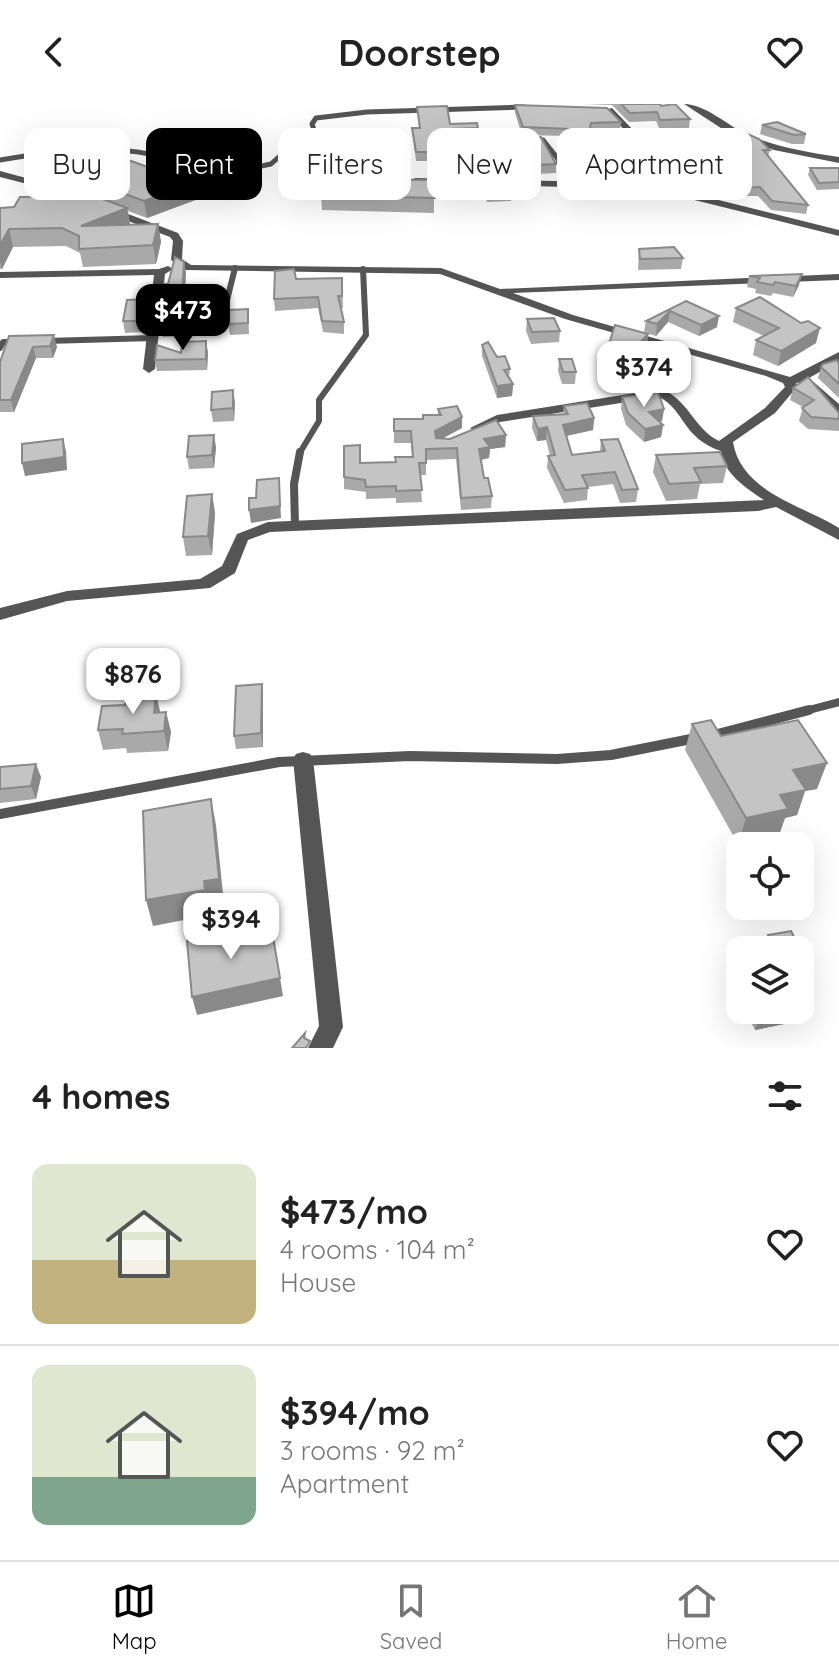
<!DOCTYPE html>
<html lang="en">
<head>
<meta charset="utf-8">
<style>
	body { margin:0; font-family:Quicksand,sans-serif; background:#f2f2f2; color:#222; height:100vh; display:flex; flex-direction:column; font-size:30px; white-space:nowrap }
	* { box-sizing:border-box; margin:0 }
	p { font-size:26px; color:#767676 }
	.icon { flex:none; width:44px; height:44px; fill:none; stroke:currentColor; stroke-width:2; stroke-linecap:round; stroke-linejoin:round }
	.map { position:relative; height:944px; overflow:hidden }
	.drawer { display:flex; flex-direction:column; background:#fff; flex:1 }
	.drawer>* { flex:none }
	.banner { position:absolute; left:24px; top:24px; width:792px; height:72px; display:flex; gap:16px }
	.fabs { position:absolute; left:726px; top:728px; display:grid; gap:16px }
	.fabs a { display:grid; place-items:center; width:88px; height:88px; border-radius:16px; background:#fff; box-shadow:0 8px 32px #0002; font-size:40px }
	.price { position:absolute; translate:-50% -68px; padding:0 18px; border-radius:16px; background:#fff; color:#222; font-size:26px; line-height:52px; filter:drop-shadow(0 2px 4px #0008) }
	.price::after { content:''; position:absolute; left:50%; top:48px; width:24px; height:18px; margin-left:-12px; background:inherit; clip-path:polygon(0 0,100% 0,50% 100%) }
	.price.active { background:#000; color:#fff }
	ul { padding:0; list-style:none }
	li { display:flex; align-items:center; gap:24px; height:200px; padding:0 32px }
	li+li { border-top:2px solid #e0e0e0 }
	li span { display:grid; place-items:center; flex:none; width:224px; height:160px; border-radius:16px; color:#555 }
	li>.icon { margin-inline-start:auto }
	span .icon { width:96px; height:96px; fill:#fffc; stroke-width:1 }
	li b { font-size:34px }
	h2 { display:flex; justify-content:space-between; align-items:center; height:96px; padding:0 32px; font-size:34px }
	.tag { padding:0 28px; border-radius:16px; background:#fff; box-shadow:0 8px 32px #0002; font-size:28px; line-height:72px }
	.tag.active { background:#000; color:#fff }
	header { display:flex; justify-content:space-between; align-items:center; height:104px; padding:0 32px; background:#fff; font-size:36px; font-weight:700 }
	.dock { display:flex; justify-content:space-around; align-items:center; height:112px; border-top:2px solid #e0e0e0; background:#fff; font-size:22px; color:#767676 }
	.dock a { display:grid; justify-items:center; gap:4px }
	.dock .active { color:#000 }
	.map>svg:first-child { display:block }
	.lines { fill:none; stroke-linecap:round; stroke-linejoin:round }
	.service-far3 { stroke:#555; stroke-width:5 }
	.service-far2 { stroke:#555; stroke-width:6 }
	.service-far1 { stroke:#555; stroke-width:8 }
	.service { stroke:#555; stroke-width:10 }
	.minor { fill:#555; fill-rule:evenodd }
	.wall { fill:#a9a9a9 }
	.shaded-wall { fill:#898989 }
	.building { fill:#c4c4c4; stroke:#898989; stroke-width:2 }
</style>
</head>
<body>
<header><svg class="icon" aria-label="back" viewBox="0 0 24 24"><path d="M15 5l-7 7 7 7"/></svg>Doorstep<svg class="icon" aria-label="heart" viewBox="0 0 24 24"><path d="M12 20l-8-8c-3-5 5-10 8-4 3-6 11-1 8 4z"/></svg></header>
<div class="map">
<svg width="839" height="944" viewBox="0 0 839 944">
	<rect width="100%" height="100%" fill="#fff"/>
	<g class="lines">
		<g class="service-far3">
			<path d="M473 38 543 36 558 55 564 78"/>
			<path d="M0 56C53 47 134 36 183 61"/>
			<path d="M203 67 228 69 271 60 281 51 305 39 315 29 312 20 316 14 367 8 524 3"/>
		</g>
		<g class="service-far2">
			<path d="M221 220 235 164"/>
			<path d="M46 237 153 234"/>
			<path d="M0 244 3 238H16"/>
			<path d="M299 350 319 317V296L366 231 363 165"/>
		</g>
		<g class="service-far1">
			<path d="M295 422 294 380 300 348"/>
			<path d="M801 608 839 598"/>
		</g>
		<g class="service">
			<path d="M710 632 809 606"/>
			<path d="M0 710 279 658 410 652 557 655 611 651 696 634"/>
		</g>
		<g class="minor">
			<path d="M684 0C705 0 727 21 746 30 776 43 807 48 839 53V59L774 46 734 30 633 34 607 9 600 7 612 4 635 28 724 26Z"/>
			<path d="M0 67 41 78 95 99 87 101 35 82 0 73Z"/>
			<path d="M415 74 650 79 839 126V132L650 85 412 79 410 77Z"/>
			<path d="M107 105H115L178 129 183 137 182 155 191 161 441 164 500 185 839 170V176L513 189 573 211 790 273 839 248V257L809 274 839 300V311L834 310 803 278 796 279 797 283 775 309 733 338C741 388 802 401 839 424V436L776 403 758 407 270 428 248 436 235 469 210 484 67 497 0 516V504L67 487 200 475 222 462 237 430 268 418 764 396C746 384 724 370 721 347 682 334 685 306 659 293L500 318 477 328 470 324 497 311 660 285C687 293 694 325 719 337L765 304 785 283 783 279 766 272 565 215 440 170 185 166 171 156 173 137 170 133 107 109Z"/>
			<path d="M168 162 173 165 165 170 155 265 149 269 143 265 154 171 0 174V168L159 165Z"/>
			<path d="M303 648 310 650 313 655 343 923 333 944H308L319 922 293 655 296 650Z"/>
		</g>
	</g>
	<g class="wall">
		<path d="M582 0H660L690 15 689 24H659L656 17 629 18 612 1Z"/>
		<path d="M515 1 621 18 620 26 590 28 640 37 664 36 665 28 724 31 770 46 768 52 808 101 806 110 771 106 758 92H739L734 84 709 83 699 72 588 70 570 32 522 31 515 9Z"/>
		<path d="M417 3 450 20 478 24V33L450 34 487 55 507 56 505 73 467 69 466 64 441 65 440 57H416L412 24H419Z"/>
		<path d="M762 21 806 30 804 40H792L760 30Z"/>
		<path d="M527 34 556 60V69L536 70 526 42Z"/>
		<path d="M313 53V62L308 95 292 96 291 86Z"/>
		<path d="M810 64H839V85L817 86 808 71Z"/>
		<path d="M60 66 158 67 213 76 198 95 147 114 128 107 130 120H158L161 138 156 160 83 163 80 149 66 142 13 143 2 165H0V104L14 103 86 92 63 83Z"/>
		<path d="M484 74 512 87 511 97 487 98 483 84Z"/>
		<path d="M434 76V109L322 106 321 91Z"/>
		<path d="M639 145 683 154 681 165 638 166Z"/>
		<path d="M184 158 186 169 182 232 163 233 160 218 168 180Z"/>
		<path d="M749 172 799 181 793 193 773 189 771 192 755 189 756 185 747 183Z"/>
		<path d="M342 174 343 204H341L344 218V230L323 228 318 204 275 207 274 195 296 175Z"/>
		<path d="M686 197 717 223 699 232 668 218 656 232 644 228 646 217Z"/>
		<path d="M736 204 816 239 778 262 753 251 756 236 764 232 733 218Z"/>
		<path d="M248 205 249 230 230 231 228 220Z"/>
		<path d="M147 207 144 228 125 229 123 217Z"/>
		<path d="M527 215 560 227 559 238 531 240 526 227Z"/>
		<path d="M648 230 647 241 638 251 633 271 603 267 604 256Z"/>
		<path d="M9 232 57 243 53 254H36L14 308H0V258Z"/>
		<path d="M206 237 208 249 207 266 157 267 155 256 181 249Z"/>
		<path d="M482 241 510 265 509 274 513 280 512 292 497 294 482 252Z"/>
		<path d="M559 255 576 268 575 280H562L558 267Z"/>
		<path d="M839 260V294L818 274 821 263Z"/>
		<path d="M793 284 839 309V327L808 325 799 317 803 303 790 296Z"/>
		<path d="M622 293 664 305 662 317 660 318 663 321 661 333 644 338 626 321 621 305Z"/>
		<path d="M235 298 234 317 213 318 211 306Z"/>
		<path d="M564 302 594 314 593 326 566 332 572 351 600 348 601 336 638 385 636 398 620 399 613 380 588 383 587 396 564 399 547 364 548 352H550L546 336 537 337 532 324 533 312 563 310Z"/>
		<path d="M438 305 462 324 442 335 506 331 505 343 490 345 489 354 481 356 484 374 492 392 491 404 461 406 456 355 426 356V371H420L422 398 396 399V394L366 395V388L344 385V373L360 359 396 358 412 353 411 339H394V315H423L438 311Z"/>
		<path d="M216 343 214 364 189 365 187 353Z"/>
		<path d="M656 351 727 362 723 379 700 380 697 395 666 397 653 368Z"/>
		<path d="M212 390 215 409 212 451 186 452 183 433Z"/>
		<path d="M262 580 263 593V643L236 645 234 632Z"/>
		<path d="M156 591 160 609 166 608 171 628 168 647 127 649 126 644 103 646 98 626 125 601Z"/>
		<path d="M692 620 721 632 817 685 805 687 797 711 785 714 779 731 738 740 685 646Z"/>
		<path d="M0 663 41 673 36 695 0 699Z"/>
		<path d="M791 827 806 857 800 872V846H763L768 831Z"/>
		<path d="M739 858H740V894L732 877Z"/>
		<path d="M812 897 804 916 755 926 745 906H800Z"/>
	</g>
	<g class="shaded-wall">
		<path d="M313 53V62L308 95 307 86Z"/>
		<path d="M211 59 213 76 198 95 147 114 144 97Z"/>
		<path d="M127 104 130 121 81 122Z"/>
		<path d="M158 120 161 138 156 160 153 141Z"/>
		<path d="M9 125 13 143 2 165 0 158V141Z"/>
		<path d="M184 158 186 169 182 232 180 220Z"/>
		<path d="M802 170 799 181 793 193 796 182Z"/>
		<path d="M145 195 147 207 144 228 142 217Z"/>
		<path d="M670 207 668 218 656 232 657 220Z"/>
		<path d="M719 212 717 223 699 232 701 221Z"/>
		<path d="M820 224 816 239 778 262 781 247Z"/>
		<path d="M648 230 647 241 638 251 633 271 639 240Z"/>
		<path d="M54 231 57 243 53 254 50 242Z"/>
		<path d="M206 237 208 249 207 266 206 255Z"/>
		<path d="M33 243 36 254 14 308 11 296Z"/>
		<path d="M513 280 512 292 497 294V282Z"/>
		<path d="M233 286 235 298 234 317 233 304Z"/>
		<path d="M664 305 662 317 647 320 649 308Z"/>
		<path d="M462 313V324L435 338V327Z"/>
		<path d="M594 314 593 326 561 333 563 321Z"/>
		<path d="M663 321 661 333 644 338 645 325Z"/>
		<path d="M547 323 546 336 537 337 538 325Z"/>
		<path d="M214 331 216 343 214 364 212 351Z"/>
		<path d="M506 331 505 343 490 345 489 354 479 356V345L484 335Z"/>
		<path d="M63 335 66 347 67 366 25 372 22 359Z"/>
		<path d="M279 374 281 414 251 419 249 406Z"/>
		<path d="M212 390 215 409 212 451 208 432Z"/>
		<path d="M262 580 263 593V643L261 629Z"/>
		<path d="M156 591 161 611 158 629 154 609Z"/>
		<path d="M166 608 171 628 168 647 164 627Z"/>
		<path d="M827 659 817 685 805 687 797 711 785 714 779 731 738 740 746 714 780 691 793 666Z"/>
		<path d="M36 660 41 673 36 695 31 682Z"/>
		<path d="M211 695 216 721 224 800 210 803V811L153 822 146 796 204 777Z"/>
		<path d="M806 857 800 872V859Z"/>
		<path d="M280 874 283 892 197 911 192 893Z"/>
		<path d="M812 897 804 916 755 926 762 908 771 906H800V900Z"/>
	</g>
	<g class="building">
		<path d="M621 0H660L661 2 675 0 690 15 660 16 657 8 630 9Z"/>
		<path d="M515 1 607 4 621 18 591 19 589 28 633 29 640 37 669 36 665 28 720 26 724 31 741 27 759 35 770 46H763L808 101 772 97 760 83 741 84 735 75 710 74 700 64 589 62 570 25 523 23Z"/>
		<path d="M447 2 450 20 477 19 478 24 450 25 447 32 452 35 481 34 487 55 507 56 506 63 467 60V54L441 56 440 48H416L412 24H420L417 3Z"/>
		<path d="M777 18 806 30 794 31 762 21Z"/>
		<path d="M541 33 556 60 536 61 527 34Z"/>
		<path d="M115 51 158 67 179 54 211 59 195 78 144 97 60 66Z"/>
		<path d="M296 53H313L307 86H291Z"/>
		<path d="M810 64H839V78L819 79Z"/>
		<path d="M484 74H508L512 87H487Z"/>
		<path d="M323 75 434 76 435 94 321 91Z"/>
		<path d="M95 92 127 104 81 122 158 120 153 141 79 145V132L62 124 9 125 0 141V104L14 103 20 93Z"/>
		<path d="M674 143 683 154 640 155 639 145Z"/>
		<path d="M175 153 184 158 180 220 161 221 160 218 164 180H168Z"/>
		<path d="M294 165 296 175 342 174V192H338L344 218 322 217 318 193 274 195 275 167Z"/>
		<path d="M802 170 796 182 775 178 773 181 757 178 760 174 749 172Z"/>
		<path d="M760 193 801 219 808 217 820 224 781 247 756 236 779 224 736 204Z"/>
		<path d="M145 195 142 217H123L127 196Z"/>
		<path d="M686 197 719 212 701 221 670 207 657 220 646 217Z"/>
		<path d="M248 205V219L228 220 229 206Z"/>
		<path d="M554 214 560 227 532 228 527 215Z"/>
		<path d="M615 221 648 230 639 240 634 260 604 256Z"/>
		<path d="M54 231 50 242 33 243 11 296H0V258L9 232Z"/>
		<path d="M206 237V255L155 256 157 241 181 249 182 238Z"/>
		<path d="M488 238 497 253 505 252 510 265 504 266 513 280 497 282 482 241Z"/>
		<path d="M559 255H572L576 268H563Z"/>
		<path d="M837 256 839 260V280L821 263 823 260Z"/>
		<path d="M808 273 839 309V315L811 313 802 304 814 296 793 284Z"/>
		<path d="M233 286V304L211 306 212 288Z"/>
		<path d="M658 288 664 305 649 308 663 321 645 325 628 309 622 293Z"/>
		<path d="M587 299 594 314 563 321 572 351 605 347 601 336 618 335 638 385 622 386 615 368 582 371 588 384 565 386 548 352 555 351 547 323 538 325 533 312 568 310 564 302Z"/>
		<path d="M457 302 462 313 435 327 436 334 450 335 496 316 506 331 484 335 490 343 479 345 484 374H488L492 392 461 394 457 344 426 345V359H419L422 386 396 387V382L366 383 365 376 344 373V342L360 341V359L396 358 395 353H413L411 327H394V315H423V311H441L438 305Z"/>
		<path d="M214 331 212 351 187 353 189 332Z"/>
		<path d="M63 335 64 353 22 359V340Z"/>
		<path d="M720 348 727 362 694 364 701 378 669 380 656 351Z"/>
		<path d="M279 374 280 402 249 406V394H256L257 376Z"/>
		<path d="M212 390 208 432 183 433 187 392Z"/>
		<path d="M262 580 261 629 234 632 236 582Z"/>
		<path d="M156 591 154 609 166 608 164 627 122 630 123 625 98 626 102 602 125 601 127 593Z"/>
		<path d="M711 616 721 632 798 616 827 659 793 666 806 686 780 691 788 705 746 714 692 620Z"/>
		<path d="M36 660 31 682 0 685V663Z"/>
		<path d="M211 695 219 775 204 777 205 786 146 796 143 707Z"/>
		<path d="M258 822 259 836 273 833 280 874 192 893 187 837Z"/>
		<path d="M791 827 806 857 800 859V846H776L768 831Z"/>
		<path d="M800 873 812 897 800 900Z"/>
		<path d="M305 929 304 934 310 937 306 944H292Z"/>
	</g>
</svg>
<div class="fabs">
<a><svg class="icon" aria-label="locate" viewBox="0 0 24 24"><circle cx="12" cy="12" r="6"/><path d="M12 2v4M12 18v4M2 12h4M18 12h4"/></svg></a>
<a><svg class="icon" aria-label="layers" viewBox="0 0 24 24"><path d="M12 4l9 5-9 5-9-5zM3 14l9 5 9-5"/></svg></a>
</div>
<b class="price active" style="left:183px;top:248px">$473</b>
<b class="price" style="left:644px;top:305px">$374</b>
<b class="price" style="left:133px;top:612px">$876</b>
<b class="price" style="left:231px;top:857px">$394</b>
<div class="banner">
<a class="tag">Buy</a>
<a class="tag active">Rent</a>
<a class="tag">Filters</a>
<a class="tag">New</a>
<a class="tag">Apartment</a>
</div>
</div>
<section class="drawer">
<h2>4 homes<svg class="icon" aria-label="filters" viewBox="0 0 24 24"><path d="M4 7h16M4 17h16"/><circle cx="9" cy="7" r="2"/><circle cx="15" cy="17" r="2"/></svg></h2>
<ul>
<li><span style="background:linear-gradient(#dfe7d0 60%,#c2b280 0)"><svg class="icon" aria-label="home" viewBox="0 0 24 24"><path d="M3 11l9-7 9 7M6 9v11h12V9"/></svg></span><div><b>$473/mo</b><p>4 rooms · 104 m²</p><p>House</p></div><svg class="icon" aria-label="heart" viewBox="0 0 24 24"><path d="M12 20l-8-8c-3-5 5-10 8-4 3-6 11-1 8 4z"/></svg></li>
<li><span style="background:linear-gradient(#dfe7d0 70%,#7fa58c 0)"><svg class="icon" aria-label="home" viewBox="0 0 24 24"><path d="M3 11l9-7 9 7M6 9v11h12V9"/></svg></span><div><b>$394/mo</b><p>3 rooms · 92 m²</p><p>Apartment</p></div><svg class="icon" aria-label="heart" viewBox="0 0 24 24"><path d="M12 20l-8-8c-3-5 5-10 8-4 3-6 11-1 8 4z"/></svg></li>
</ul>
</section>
<nav class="dock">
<a class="active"><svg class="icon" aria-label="map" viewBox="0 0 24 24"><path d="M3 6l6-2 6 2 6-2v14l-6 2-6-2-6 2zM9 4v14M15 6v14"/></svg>Map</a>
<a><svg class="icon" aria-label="saved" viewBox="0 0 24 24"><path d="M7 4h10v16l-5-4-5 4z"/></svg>Saved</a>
<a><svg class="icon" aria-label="home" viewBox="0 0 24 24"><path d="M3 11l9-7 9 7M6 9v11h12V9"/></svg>Home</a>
</nav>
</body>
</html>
